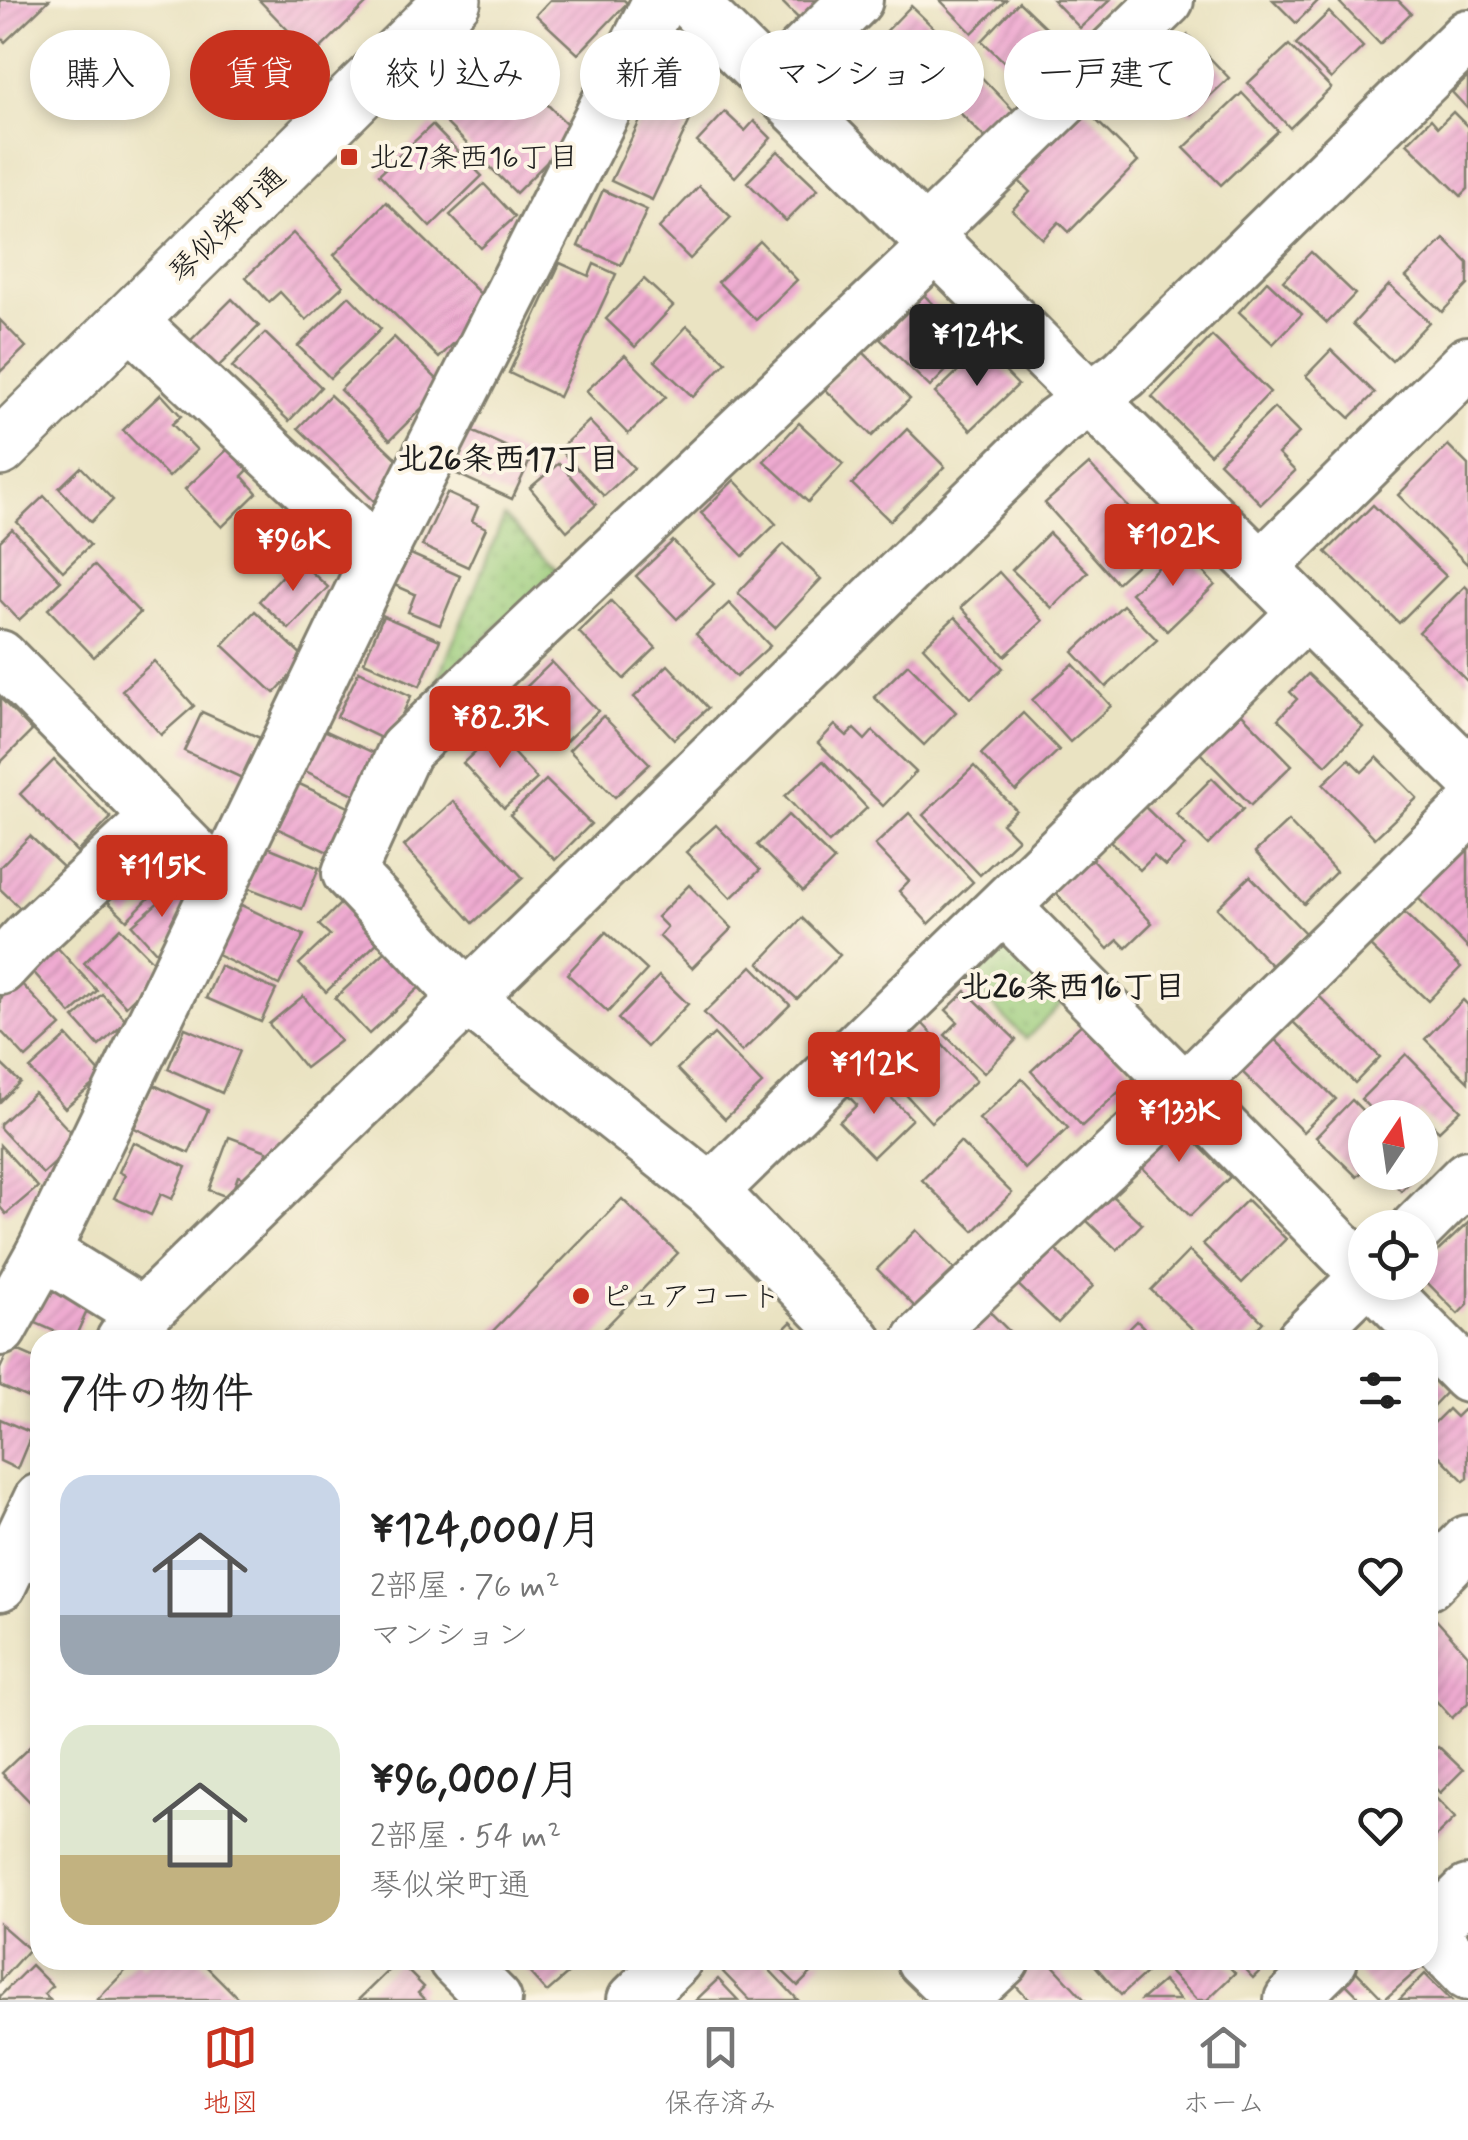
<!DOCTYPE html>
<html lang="ja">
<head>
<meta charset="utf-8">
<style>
	body { margin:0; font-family:Mynerve,"Klee One",sans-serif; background:#f6f6f6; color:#222; height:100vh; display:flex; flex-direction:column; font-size:38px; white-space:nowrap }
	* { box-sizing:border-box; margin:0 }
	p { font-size:32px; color:#767676 }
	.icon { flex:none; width:55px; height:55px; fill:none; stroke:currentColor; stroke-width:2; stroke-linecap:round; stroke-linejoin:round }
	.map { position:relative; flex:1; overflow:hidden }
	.sheet { position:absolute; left:30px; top:1330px; width:1408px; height:640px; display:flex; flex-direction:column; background:#fff; border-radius:30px; box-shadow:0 5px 15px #0003 }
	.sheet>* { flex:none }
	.guide { position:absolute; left:30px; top:30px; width:1410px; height:90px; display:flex; gap:20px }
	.needle { width:65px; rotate:13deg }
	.fabs { position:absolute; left:1348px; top:1100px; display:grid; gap:20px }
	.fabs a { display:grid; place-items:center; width:90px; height:90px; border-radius:50%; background:#fff; box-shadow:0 5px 15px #0003; font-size:50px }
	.price { position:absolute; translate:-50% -85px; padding:0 22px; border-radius:10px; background:#c8321e; color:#fff; font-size:32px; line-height:65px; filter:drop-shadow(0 2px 5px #0008) }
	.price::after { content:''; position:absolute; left:50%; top:60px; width:30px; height:22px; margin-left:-15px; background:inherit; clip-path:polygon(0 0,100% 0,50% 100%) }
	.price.active { background:#222; color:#fff }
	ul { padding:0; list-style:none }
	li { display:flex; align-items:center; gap:30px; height:250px; padding:0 30px }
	li span { display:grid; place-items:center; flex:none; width:280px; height:200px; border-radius:30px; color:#555 }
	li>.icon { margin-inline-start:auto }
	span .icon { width:120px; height:120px; fill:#fffc; stroke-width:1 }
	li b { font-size:42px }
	h2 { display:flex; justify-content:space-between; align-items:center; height:120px; padding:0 30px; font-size:42px }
	.tag { padding:0 35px; border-radius:45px; background:#fff; box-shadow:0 5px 15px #0003; font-size:35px; line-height:90px }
	.tag.active { background:#c8321e; color:#fff }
	.dock { display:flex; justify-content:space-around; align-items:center; height:140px; border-top:2px solid #e0e0e0; background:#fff; font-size:28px; color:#767676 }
	.dock a { display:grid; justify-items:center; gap:5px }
	.dock .active { color:#c8321e }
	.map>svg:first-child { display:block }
	.green { fill:url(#green-dots); stroke:#5c744c; stroke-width:2.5 }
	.building { fill:url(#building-hatch) }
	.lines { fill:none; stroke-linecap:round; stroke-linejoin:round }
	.minor-casing { stroke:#83806f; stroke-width:58 }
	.major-casing { stroke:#83806f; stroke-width:60 }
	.minor { stroke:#fff; stroke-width:52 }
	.major { stroke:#fff; stroke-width:55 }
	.poi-dot { fill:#c8321e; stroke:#fcf5e5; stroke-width:4 }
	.labels { text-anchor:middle; stroke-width:8; stroke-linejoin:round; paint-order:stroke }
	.poi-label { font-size:30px; fill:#1c1c1c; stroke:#fcf5e5; text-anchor:start }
	.street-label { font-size:30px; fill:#1c1c1c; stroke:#fcf5e5 }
	.neighbourhood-label { font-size:32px; font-weight:bold; fill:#1c1c1c; stroke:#fcf5e5 }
</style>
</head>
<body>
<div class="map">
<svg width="1468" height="2000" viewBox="0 0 1468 2000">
	<defs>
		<pattern id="green-dots" width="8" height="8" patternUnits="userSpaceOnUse" patternTransform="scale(2.5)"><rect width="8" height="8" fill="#9bcc7c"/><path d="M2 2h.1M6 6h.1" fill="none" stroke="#85af6b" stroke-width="1.8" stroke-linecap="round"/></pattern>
		<pattern id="building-hatch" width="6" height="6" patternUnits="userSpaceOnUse" patternTransform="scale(2.5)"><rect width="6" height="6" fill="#efabd1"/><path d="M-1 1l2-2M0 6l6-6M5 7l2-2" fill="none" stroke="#cc93b3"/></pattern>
	</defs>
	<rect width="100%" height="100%" fill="#fcf5e5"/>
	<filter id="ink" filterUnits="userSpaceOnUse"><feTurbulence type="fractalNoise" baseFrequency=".01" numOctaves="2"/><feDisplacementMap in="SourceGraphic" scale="20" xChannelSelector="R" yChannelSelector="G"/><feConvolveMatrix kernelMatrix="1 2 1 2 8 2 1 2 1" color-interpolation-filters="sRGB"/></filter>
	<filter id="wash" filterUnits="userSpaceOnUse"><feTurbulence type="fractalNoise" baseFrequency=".0048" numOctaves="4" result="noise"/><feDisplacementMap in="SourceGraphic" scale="40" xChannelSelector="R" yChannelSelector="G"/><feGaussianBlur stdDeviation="2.25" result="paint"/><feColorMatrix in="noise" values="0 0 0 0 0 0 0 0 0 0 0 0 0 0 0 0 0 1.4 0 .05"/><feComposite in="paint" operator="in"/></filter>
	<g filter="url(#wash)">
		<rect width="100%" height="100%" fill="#eae3c2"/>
		<g class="green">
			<path d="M504 517 557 570 436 684Z"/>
			<path d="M999 942 1063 1002 1026 1039 964 977Z"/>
		</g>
		<g id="blocks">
			<g class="building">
				<path d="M0 0H49L5 42 0 37Z"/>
				<path d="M259 0H370L313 56Z"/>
				<path d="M550 0H624L627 3 578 54 536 15Z"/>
				<path d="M780 0H831L805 25Z"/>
				<path d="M940 0H1006L972 33Z"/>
				<path d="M1053 0H1110L1080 28Z"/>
				<path d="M1273 0H1319L1296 23Z"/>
				<path d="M1343 0H1398L1411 13 1380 44 1340 3Z"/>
				<path d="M1019 2 1067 48 1030 86 982 41Z"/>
				<path d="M911 6 956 49 919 88 874 44Z"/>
				<path d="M1329 12 1363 47 1331 79 1296 44Z"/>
				<path d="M1188 35 1229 78 1191 114 1164 85 1173 76 1159 62Z"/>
				<path d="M1289 45 1331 88 1290 128 1248 83Z"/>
				<path d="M672 54 712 74 652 200 611 181Z"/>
				<path d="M962 57 1015 112 987 140 933 86Z"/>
				<path d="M502 59 576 133 516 193 442 119Z"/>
				<path d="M1468 77V109L1452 92Z"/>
				<path d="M1242 93 1278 131 1221 185 1184 148Z"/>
				<path d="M1083 107 1138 162 1069 232 1059 222 1043 239 1012 210 1030 192 1014 176Z"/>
				<path d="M725 112 745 131 754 121 771 138 735 177 697 142Z"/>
				<path d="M1453 112 1468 127V189L1461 196 1407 143 1431 119 1438 127Z"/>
				<path d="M432 125 482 176 430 227 379 174Z"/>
				<path d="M778 151 818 189 786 221 747 182Z"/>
				<path d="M484 184 515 217 481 248 450 215Z"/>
				<path d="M699 186 731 217 690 259 659 228Z"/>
				<path d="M603 190 647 210 621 265 578 246Z"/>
				<path d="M386 202 492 305 439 358 334 255Z"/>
				<path d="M293 233 343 286 306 320 280 292 269 302 246 277Z"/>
				<path d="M1444 239 1468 263V285L1442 312 1406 277Z"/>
				<path d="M760 241 797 280 756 320 718 282Z"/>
				<path d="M1311 252 1355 294 1327 323 1283 281Z"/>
				<path d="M560 263 589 276 594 264 616 274 559 397 509 373Z"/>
				<path d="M644 279 673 306 635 347 606 319Z"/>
				<path d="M1267 281 1302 314 1273 344 1239 312Z"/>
				<path d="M1389 285 1429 322 1392 361 1353 324Z"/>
				<path d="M924 295 973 343 930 387 880 339Z"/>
				<path d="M349 296 381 329 330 378 298 346Z"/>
				<path d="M232 299 259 326 215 370 188 343Z"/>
				<path d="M0 320 26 347 0 372Z"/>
				<path d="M687 326 726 362 693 397 655 361Z"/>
				<path d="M265 333 321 387 289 421 232 367Z"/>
				<path d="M1212 336 1270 392 1210 454 1152 397Z"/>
				<path d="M394 337 444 386 390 440 340 390Z"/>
				<path d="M982 348 1018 385 971 430 935 393Z"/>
				<path d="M1331 350 1375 393 1350 418 1306 376Z"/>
				<path d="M862 351 910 399 872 436 824 388Z"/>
				<path d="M625 355 666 397 628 434 586 391Z"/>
				<path d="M161 394 181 416 172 424 197 450 169 477 123 430Z"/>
				<path d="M330 395 409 470 377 504 298 428Z"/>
				<path d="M1274 408 1299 433 1278 454 1295 471 1261 504 1219 462Z"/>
				<path d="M589 421 634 468 604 496 559 449Z"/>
				<path d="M799 423 843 464 808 502 764 461Z"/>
				<path d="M465 428 531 458 512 499 446 469Z"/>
				<path d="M907 429 945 467 890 521 852 484Z"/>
				<path d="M1448 445 1468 465V565L1398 495Z"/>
				<path d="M231 446 251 467 242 476 257 493 222 527 185 489Z"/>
				<path d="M559 463 596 505 567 531 530 488Z"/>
				<path d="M1089 464 1161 543 1117 583 1045 503Z"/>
				<path d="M81 467 113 500 91 522 59 488Z"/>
				<path d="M734 480 776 524 743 556 701 513Z"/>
				<path d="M447 493 478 507 472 521 486 528 468 567 422 546Z"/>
				<path d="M44 496 90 545 63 571 17 522Z"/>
				<path d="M1373 505 1446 576 1399 623 1326 552Z"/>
				<path d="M12 529 61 581 19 620 0 600V541Z"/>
				<path d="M1049 533 1088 572 1052 608 1012 570Z"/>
				<path d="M673 541 714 584 677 619 636 576Z"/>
				<path d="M784 544 821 579 775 628 738 593Z"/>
				<path d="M1180 547 1215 585 1167 631 1131 593Z"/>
				<path d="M404 551 460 576 440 625 408 612 415 594 390 583Z"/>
				<path d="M297 559 328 587 289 629 259 601Z"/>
				<path d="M94 565 140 613 94 657 48 609Z"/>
				<path d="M999 572 1043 621 1005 656 961 607Z"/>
				<path d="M1465 586 1468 589V682L1419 632Z"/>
				<path d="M611 601 656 648 624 679 579 632Z"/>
				<path d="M729 603 770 646 736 677 696 634Z"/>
				<path d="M1123 605 1157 640 1106 687 1073 652Z"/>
				<path d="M255 611 306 659 274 693 223 645Z"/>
				<path d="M383 616 440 640 420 686 364 662Z"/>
				<path d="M955 617 1003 668 971 698 923 647Z"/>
				<path d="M154 661 194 706 161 735 122 690Z"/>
				<path d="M552 662 598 711 563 744 517 696Z"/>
				<path d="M908 664 956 712 924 745 874 697Z"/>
				<path d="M1073 664 1111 706 1070 742 1032 700Z"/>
				<path d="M668 665 708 708 674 739 634 697Z"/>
				<path d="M359 671 411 696 389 742 337 717Z"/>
				<path d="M1308 674 1363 727 1326 765 1278 719 1297 699 1290 692Z"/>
				<path d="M0 698 32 731 0 763Z"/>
				<path d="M202 712 260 738 242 778 184 751Z"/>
				<path d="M1240 712 1292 765 1251 805 1199 752Z"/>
				<path d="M1023 713 1059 750 1016 791 981 754Z"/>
				<path d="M603 716 650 764 615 797 569 750Z"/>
				<path d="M835 725 847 736 854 729 865 740 873 731 916 772 883 806 818 743Z"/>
				<path d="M324 730 383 757 364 799 305 771Z"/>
				<path d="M495 733 537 779 504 808 463 763Z"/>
				<path d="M1377 757 1417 798 1375 838 1323 784 1349 759 1362 772Z"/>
				<path d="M54 760 111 818 77 852 20 794Z"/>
				<path d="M823 761 867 808 829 843 785 796Z"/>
				<path d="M974 766 1016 810 1002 823 1018 839 980 875 923 815Z"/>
				<path d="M1212 778 1243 809 1208 845 1176 814Z"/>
				<path d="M546 780 591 824 555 860 510 815Z"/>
				<path d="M293 781 351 808 330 853 272 826Z"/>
				<path d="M453 801 523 878 473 923 404 846Z"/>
				<path d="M1143 805 1185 846 1165 866 1154 856 1140 870 1109 840Z"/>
				<path d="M909 813 973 882 929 924 899 891 909 881 875 845Z"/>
				<path d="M788 815 834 860 803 891 757 845Z"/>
				<path d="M1288 821 1336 872 1304 904 1255 852Z"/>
				<path d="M716 825 760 870 731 898 686 852Z"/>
				<path d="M30 836 63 867 22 910 0 889V867Z"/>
				<path d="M1458 841 1468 851V948L1410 890Z"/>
				<path d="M263 845 319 868 302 909 246 887Z"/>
				<path d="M149 853 171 876 127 920 104 898Z"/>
				<path d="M1088 855 1152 923 1126 948 1118 940 1108 949 1052 889Z"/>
				<path d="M1250 876 1305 933 1271 965 1217 908Z"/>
				<path d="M689 885 732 928 692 968 659 936 667 927 657 917Z"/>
				<path d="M176 887 190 902 175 916 185 927 156 952 132 925Z"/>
				<path d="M235 902 304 935 279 985 211 952Z"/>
				<path d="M342 902 380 940 326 992 299 964 330 935 319 925Z"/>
				<path d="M1401 910 1461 967 1428 1001 1368 944Z"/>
				<path d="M802 918 840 955 797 999 759 963Z"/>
				<path d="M120 928 162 971 126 1006 84 963Z"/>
				<path d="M606 932 647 970 608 1012 567 974Z"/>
				<path d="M55 945 97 991 71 1014 29 967Z"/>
				<path d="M387 950 421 986 369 1034 335 998Z"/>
				<path d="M220 966 276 990 261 1022 206 998Z"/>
				<path d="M752 966 790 1005 742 1052 704 1013Z"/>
				<path d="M659 976 688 1004 647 1047 618 1019Z"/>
				<path d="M19 981 61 1026 26 1058 0 1030V999Z"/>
				<path d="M966 991 1016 1040 984 1073 945 1035 958 1022 946 1010Z"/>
				<path d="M1315 992 1380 1057 1355 1083 1289 1018Z"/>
				<path d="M102 994 127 1021 99 1046 74 1018Z"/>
				<path d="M303 996 340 1041 305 1068 269 1024Z"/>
				<path d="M1463 1000 1468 1005V1082L1425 1039Z"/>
				<path d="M1085 1021 1136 1076 1082 1126 1031 1071Z"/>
				<path d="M922 1023 976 1081 931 1122 877 1063Z"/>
				<path d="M185 1028 240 1051 222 1093 168 1069Z"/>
				<path d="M1264 1029 1336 1099 1303 1132 1232 1062Z"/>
				<path d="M714 1034 762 1084 725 1119 677 1069Z"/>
				<path d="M67 1036 103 1076 65 1108 30 1069Z"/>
				<path d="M1406 1054 1461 1110 1439 1131 1419 1112 1414 1118H1379L1361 1099Z"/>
				<path d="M0 1063 20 1082 0 1102Z"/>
				<path d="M869 1075 912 1119 873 1157 839 1122 857 1105 847 1095Z"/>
				<path d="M1022 1079 1068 1128 1025 1169 979 1119Z"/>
				<path d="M154 1085 208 1110 189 1153 134 1128Z"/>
				<path d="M34 1093 79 1141 43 1174 0 1128V1124Z"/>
				<path d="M1352 1100 1370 1118H1365V1169L1357 1177 1316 1137Z"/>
				<path d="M1168 1114 1230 1177 1190 1216 1128 1153Z"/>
				<path d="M229 1137 267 1151 255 1183 238 1176 230 1198 209 1190Z"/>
				<path d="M133 1142 186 1167 172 1199 161 1194 151 1215 114 1198 125 1175 119 1172Z"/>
				<path d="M960 1142 1012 1193 974 1231 922 1180Z"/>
				<path d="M0 1145 38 1187 6 1214 0 1207Z"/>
				<path d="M1383 1172H1420L1401 1191Z"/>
				<path d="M1110 1194 1142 1224 1117 1250 1085 1219Z"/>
				<path d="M622 1199 678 1253 593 1340H484Z"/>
				<path d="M1247 1200 1286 1239 1242 1283 1203 1244Z"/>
				<path d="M1468 1223V1304L1458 1314 1420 1275V1268Z"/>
				<path d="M916 1230 954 1269 915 1307 877 1269Z"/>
				<path d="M1047 1242 1093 1286 1058 1323 1011 1278Z"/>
				<path d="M1189 1251 1263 1322 1246 1340H1204L1151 1290Z"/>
				<path d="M51 1273 95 1293 74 1340 29 1320Z"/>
				<path d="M982 1304 1018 1340H959L952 1333Z"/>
				<path d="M1137 1321 1157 1340H1118Z"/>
				<path d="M791 1322 809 1340H773Z"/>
				<path d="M10 1347 40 1360V1403L0 1386V1369Z"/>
				<path d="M1428 1368 1449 1389 1428 1411Z"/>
				<path d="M1448 1409 1456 1417 1463 1410 1468 1415V1478L1464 1481 1428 1444V1429Z"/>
				<path d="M0 1419 32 1433 17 1469 0 1461Z"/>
				<path d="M1431 1614 1468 1655V1703L1452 1718 1428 1692V1617Z"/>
				<path d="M40 1737V1812L2 1773Z"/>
				<path d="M1438 1746 1463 1770 1440 1793 1428 1780V1756Z"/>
				<path d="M1428 1790 1455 1818 1428 1844Z"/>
				<path d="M0 1924 29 1949 0 1981Z"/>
				<path d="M136 1960 144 1967 151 1960H200L240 2000H97Z"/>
				<path d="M518 1960H576L579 1964 547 1992Z"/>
				<path d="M735 1960H760L798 2000H750L723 1972Z"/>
				<path d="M771 1960H824L798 1986Z"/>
				<path d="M1037 1960H1048L1085 2000H1029L1013 1983Z"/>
				<path d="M1090 1960H1136L1147 1972 1121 1995Z"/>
				<path d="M1183 1960H1223L1235 1973 1207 2000H1197L1170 1973Z"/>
				<path d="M1236 1960H1271L1253 1978Z"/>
				<path d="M1360 1960H1409L1419 1969 1384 2000 1352 1967Z"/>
				<path d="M398 1961 424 1987 418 1993 425 2000H358Z"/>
				<path d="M31 1965 52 1986 44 1994 50 2000H0V1996Z"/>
				<path d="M1425 1974 1451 2000H1399Z"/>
				<path d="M718 1979 738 2000H696Z"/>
				<path d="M1163 1981 1180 2000H1141Z"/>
				<path d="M1346 1984 1362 2000H1329Z"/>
			</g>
		</g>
	</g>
	<g filter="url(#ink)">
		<use href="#blocks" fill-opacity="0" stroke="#83806f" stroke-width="2.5"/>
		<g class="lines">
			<defs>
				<g id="minor">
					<path d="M688 0 1468 773"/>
					<path d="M772 83 856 0"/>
					<path d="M925 234 1167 0"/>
					<path d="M129 320 379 555"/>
					<path d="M1261 568 1468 363"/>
					<path d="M0 657 222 882"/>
					<path d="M1004 907 1365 1273"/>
					<path d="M0 968 29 937 158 817"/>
					<path d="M711 1191 1306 612"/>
					<path d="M1417 1228 1468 1177"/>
					<path d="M43 1252 143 1314"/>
					<path d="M1375 1282 1468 1376"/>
					<path d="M0 1329 43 1252 379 555 660 0"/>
					<path d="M123 1340 143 1314 1056 423 1124 374 1468 36"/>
					<path d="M855 1340 711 1191 468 999 349 873 405 750 936 246"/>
					<path d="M920 1340 1185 1090 1468 811"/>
					<path d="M1303 1340 1365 1279"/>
					<path d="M1428 1583 1468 1542"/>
					<path d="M0 1584 40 1500"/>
					<path d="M1428 1932 1468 1974"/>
					<path d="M1428 1932 1468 1892"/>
					<path d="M455 1960 495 2000"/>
					<path d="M923 1960 964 2000"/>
					<path d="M962 1998 1003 1960"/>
					<path d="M634 2000 675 1960"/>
					<path d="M1291 2000 1331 1960"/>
				</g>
				<path id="major" d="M0 448 453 0"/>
			</defs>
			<use href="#minor" class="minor-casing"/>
			<use href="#major" class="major-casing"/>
			<use href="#minor" class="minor"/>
			<use href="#major" class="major"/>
		</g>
	</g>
	<g class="poi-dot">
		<rect x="339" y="147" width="20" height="20" rx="5"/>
		<circle cx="581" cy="1296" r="10"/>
	</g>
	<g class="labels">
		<g class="poi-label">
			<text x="369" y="167">北27条西16丁目</text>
			<text x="601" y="1306">ピュアコート</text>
		</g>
		<g class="street-label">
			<text transform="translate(227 224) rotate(-45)" y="10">琴似栄町通</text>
		</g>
		<g class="neighbourhood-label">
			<text x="508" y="469">北26条西17丁目</text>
			<text x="1073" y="997">北26条西16丁目</text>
		</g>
	</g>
</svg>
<div class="fabs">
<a><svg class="needle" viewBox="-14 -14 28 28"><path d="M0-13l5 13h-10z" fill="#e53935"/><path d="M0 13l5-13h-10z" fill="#767676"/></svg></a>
<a><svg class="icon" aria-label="locate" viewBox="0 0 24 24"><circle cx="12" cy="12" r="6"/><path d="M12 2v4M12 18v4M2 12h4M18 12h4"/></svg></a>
</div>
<b class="price active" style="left:977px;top:389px">¥124K</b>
<b class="price" style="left:1173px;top:589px">¥102K</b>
<b class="price" style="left:293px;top:594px">¥96K</b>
<b class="price" style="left:500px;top:771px">¥82.3K</b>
<b class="price" style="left:162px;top:920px">¥115K</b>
<b class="price" style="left:874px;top:1117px">¥112K</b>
<b class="price" style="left:1179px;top:1165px">¥133K</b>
<div class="guide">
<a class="tag">購入</a>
<a class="tag active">賃貸</a>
<a class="tag">絞り込み</a>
<a class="tag">新着</a>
<a class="tag">マンション</a>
<a class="tag">一戸建て</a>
</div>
<section class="sheet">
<h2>7件の物件<svg class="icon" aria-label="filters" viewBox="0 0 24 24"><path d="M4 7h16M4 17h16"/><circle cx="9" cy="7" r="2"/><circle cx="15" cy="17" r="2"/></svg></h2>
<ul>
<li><span style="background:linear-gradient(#c9d6e8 70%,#9aa5b1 0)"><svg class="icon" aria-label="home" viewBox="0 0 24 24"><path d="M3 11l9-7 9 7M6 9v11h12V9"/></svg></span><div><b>¥124,000/月</b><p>2部屋 · 76 m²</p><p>マンション</p></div><svg class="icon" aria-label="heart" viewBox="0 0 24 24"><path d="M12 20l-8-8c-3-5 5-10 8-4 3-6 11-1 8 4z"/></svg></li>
<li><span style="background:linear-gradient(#dfe7d0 65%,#c2b280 0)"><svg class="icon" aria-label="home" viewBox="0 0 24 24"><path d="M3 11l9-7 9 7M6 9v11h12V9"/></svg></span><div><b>¥96,000/月</b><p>2部屋 · 54 m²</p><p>琴似栄町通</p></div><svg class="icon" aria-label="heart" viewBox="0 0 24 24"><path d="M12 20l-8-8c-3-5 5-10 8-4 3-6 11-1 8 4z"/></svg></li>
</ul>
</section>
</div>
<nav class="dock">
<a class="active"><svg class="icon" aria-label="map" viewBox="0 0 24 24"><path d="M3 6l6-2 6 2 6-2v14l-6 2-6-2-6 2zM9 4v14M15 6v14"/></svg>地図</a>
<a><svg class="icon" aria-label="saved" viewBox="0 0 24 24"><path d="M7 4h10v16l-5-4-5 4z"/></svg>保存済み</a>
<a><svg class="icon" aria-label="home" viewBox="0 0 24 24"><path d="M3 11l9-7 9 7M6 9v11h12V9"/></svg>ホーム</a>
</nav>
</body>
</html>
